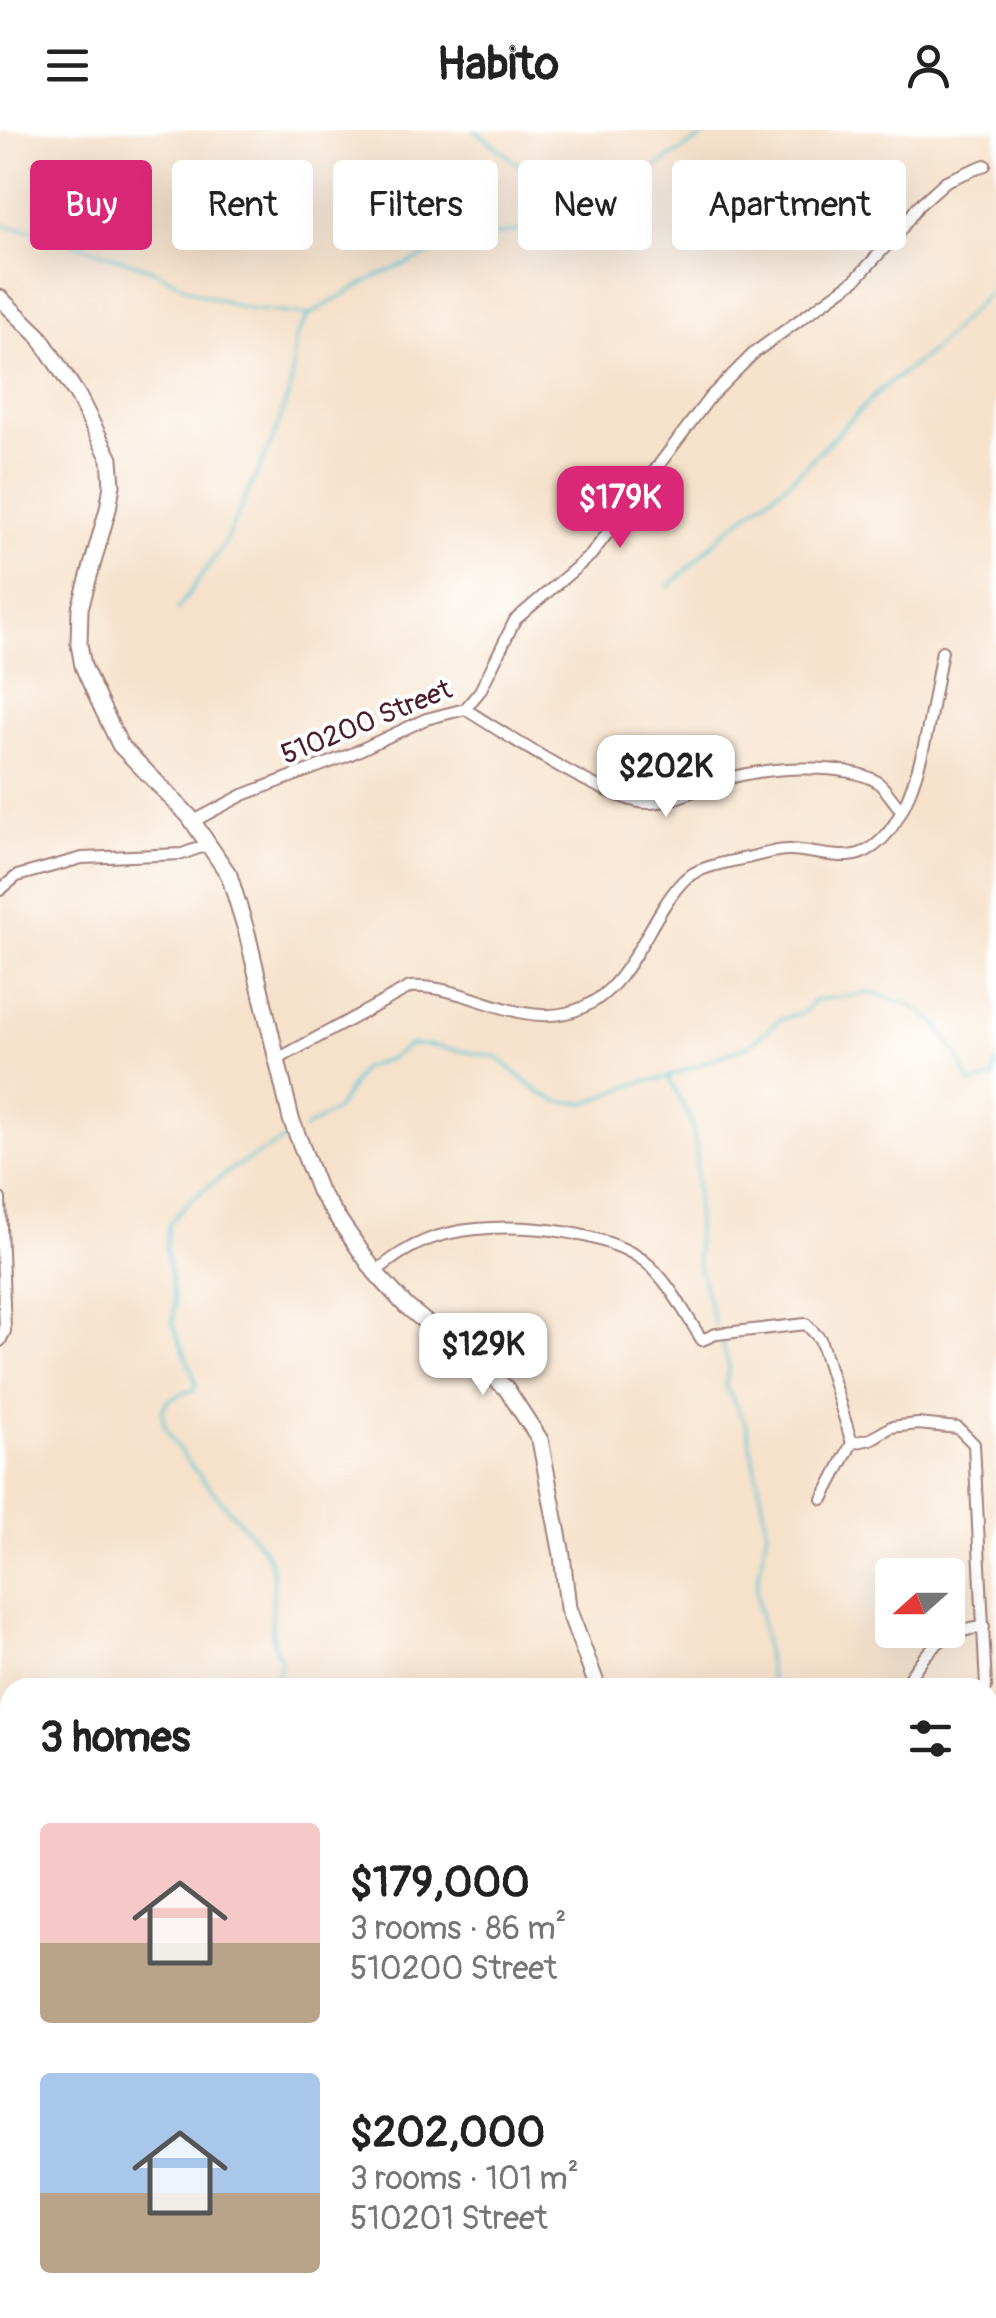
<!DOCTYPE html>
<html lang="en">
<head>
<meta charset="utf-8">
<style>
	body { margin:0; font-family:Pangolin,sans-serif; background:#f6f6f6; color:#222; height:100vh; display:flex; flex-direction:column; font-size:38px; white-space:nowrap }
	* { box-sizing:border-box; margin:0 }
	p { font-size:32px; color:#767676 }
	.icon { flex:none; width:55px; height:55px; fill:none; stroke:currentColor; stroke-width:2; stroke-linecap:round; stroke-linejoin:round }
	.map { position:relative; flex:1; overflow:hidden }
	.sheet { position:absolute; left:0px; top:1548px; width:998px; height:642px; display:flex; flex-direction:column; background:#fff; border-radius:30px 30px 0 0; box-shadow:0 10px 40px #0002 }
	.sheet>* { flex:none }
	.guide { position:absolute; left:30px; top:30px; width:938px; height:90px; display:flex; gap:20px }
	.needle { width:65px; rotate:249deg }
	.fabs { position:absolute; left:875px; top:1428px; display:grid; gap:20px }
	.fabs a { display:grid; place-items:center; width:90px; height:90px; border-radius:10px; background:#fff; box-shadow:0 10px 40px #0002; font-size:50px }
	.price { position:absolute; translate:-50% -85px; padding:0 22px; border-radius:20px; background:#fff; color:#222; font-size:32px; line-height:65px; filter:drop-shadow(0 2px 5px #0008) }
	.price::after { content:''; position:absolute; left:50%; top:60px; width:30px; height:22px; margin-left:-15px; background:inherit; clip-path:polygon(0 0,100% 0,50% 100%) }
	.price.current { background:#db2777; color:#fff }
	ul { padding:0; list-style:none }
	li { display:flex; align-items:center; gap:30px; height:250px; padding:0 40px }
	li span { display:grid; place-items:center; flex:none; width:280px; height:200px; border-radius:10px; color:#555 }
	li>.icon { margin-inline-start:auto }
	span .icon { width:120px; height:120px; fill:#fffc; stroke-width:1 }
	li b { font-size:42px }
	h2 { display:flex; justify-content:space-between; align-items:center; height:120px; padding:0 40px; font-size:42px }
	.chip { padding:0 35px; border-radius:10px; background:#fff; box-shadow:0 10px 40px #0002; font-size:35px; line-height:90px }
	.chip.current { background:#db2777; color:#fff }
	header { display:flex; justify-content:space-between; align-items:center; height:130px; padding:0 40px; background:#fff; font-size:45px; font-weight:700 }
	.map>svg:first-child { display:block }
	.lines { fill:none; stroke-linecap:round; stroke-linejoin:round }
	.stream { stroke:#5bc7d5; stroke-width:2.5 }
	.street-casing { stroke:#a0807a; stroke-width:14 }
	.secondary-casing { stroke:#a0807a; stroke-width:19 }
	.street { stroke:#fff; stroke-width:10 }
	.secondary { stroke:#fff; stroke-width:15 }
	.labels { text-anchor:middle; stroke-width:8; stroke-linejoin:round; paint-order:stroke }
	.street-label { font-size:28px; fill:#4a1f2b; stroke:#fff }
</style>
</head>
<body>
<header><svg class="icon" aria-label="menu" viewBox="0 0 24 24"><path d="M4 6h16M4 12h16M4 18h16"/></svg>Habito<svg class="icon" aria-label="person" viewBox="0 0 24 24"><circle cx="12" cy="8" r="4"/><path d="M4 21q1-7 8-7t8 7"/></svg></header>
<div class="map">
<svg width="996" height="2188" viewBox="0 0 996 2188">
	<rect width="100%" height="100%" fill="#fff"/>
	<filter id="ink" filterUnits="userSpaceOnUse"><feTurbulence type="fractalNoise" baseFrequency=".01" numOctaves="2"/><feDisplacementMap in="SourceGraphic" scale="20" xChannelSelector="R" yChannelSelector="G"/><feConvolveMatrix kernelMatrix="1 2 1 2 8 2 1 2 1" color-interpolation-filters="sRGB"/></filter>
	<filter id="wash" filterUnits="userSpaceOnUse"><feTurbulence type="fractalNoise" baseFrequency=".0048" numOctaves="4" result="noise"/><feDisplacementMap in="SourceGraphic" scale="40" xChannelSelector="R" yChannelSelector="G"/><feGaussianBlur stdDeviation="2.25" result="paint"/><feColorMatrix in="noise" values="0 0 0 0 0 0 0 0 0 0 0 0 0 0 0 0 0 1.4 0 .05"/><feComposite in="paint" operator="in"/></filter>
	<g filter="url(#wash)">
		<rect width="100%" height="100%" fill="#f6e1ca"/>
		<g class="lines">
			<g class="stream">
				<path d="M475 0 579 82"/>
				<path d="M0 95 38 101 153 140 197 163 248 179 308 185"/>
				<path d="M669 457 727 400 792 349 879 261 931 222 996 155"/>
				<path d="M177 480 223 416 274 307 291 257 295 208 309 185 375 147 460 112 531 98 591 78 714 0"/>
				<path d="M668 947 690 989 696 1014 697 1129 715 1195"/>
				<path d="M304 999 337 979 362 938 389 929 409 915H426L497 927 540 963 558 971 587 973 638 953 668 947 751 914 779 890 806 881 814 870 875 863 910 875 935 892 958 926 971 954 994 948 996 933"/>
				<path d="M721 1211 729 1236 725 1256 746 1294 763 1373 767 1400 756 1461 772 1558"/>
				<path d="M275 1558 281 1529C260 1495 284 1454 266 1423 250 1396 153 1308 163 1279 166 1267 184 1264 195 1259L196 1252 173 1194 175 1174 166 1119 169 1094 190 1070 233 1038 293 1005"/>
				<path d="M0 1876 10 1878"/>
				<path d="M988 2132 989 2129"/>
				<path d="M419 2188 421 2180"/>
				<path d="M959 2188 963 2180"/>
			</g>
		</g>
	</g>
	<g filter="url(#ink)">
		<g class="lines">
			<defs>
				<g id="street">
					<path d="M465 579C498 600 616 676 650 673 675 672 700 657 723 650 760 638 841 631 876 651 885 657 893 671 901 680"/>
					<path d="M192 692 243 665 349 625 426 589 465 579 480 561 515 490 591 425 710 267 755 222 855 150 899 102 918 76 946 51 985 35"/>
					<path d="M0 760 17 746 82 728 182 724 210 714"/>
					<path d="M276 930 410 857C464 854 513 895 566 883 630 869 643 794 683 751 696 737 728 732 747 728 761 725 777 719 791 720 812 721 840 730 859 724 919 705 931 574 942 521"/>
					<path d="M0 1069 5 1201 0 1211"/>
					<path d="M375 1142C392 1129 406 1118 427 1110 481 1088 594 1095 643 1130 668 1149 685 1184 702 1210L716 1204 806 1194 820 1209 852 1313 823 1369"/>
					<path d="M852 1313 871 1309 891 1297 918 1294 958 1298 974 1314 986 1558"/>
					<path d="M902 1558C928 1521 937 1502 984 1497"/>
					<path d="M988 1657 996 1695"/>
					<path d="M988 1822 996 1807"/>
					<path d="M988 2117 996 2120"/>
					<path d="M300 2188 301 2180"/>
				</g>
				<g id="secondary">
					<path d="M0 168 39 206 78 266 110 329 112 355 108 379 80 478 79 514 83 536 96 565 120 615 189 686 229 745 247 803 291 989 319 1061 375 1142 406 1176 506 1258 540 1310 562 1425 568 1478 598 1558"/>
					<path d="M830 2180 832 2188"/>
				</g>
			</defs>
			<use href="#street" class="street-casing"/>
			<use href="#secondary" class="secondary-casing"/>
			<use href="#street" class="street"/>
			<use href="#secondary" class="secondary"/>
		</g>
	</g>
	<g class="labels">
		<g class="street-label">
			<text transform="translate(366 591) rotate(-22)" y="10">510200 Street</text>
		</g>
	</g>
</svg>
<div class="fabs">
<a><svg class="needle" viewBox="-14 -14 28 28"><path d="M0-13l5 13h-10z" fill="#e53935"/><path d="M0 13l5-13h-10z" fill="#767676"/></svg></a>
</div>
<b class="price current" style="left:620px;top:421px">$179K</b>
<b class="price" style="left:666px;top:690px">$202K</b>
<b class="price" style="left:483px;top:1268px">$129K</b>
<div class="guide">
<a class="chip current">Buy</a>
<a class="chip">Rent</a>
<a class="chip">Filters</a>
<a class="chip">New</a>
<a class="chip">Apartment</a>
</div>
<section class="sheet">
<h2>3 homes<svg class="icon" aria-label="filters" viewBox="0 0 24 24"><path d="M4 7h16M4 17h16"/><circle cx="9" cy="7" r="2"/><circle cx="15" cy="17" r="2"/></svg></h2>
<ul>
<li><span style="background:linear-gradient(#f6c9c9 60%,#b9a48a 0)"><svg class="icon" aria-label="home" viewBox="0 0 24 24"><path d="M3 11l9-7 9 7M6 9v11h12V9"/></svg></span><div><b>$179,000</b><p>3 rooms · 86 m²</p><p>510200 Street</p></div></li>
<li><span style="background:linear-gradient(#a9c7e8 60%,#b9a48a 0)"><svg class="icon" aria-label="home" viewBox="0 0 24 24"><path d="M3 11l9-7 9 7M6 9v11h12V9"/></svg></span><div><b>$202,000</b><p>3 rooms · 101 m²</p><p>510201 Street</p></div></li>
</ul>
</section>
</div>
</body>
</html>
